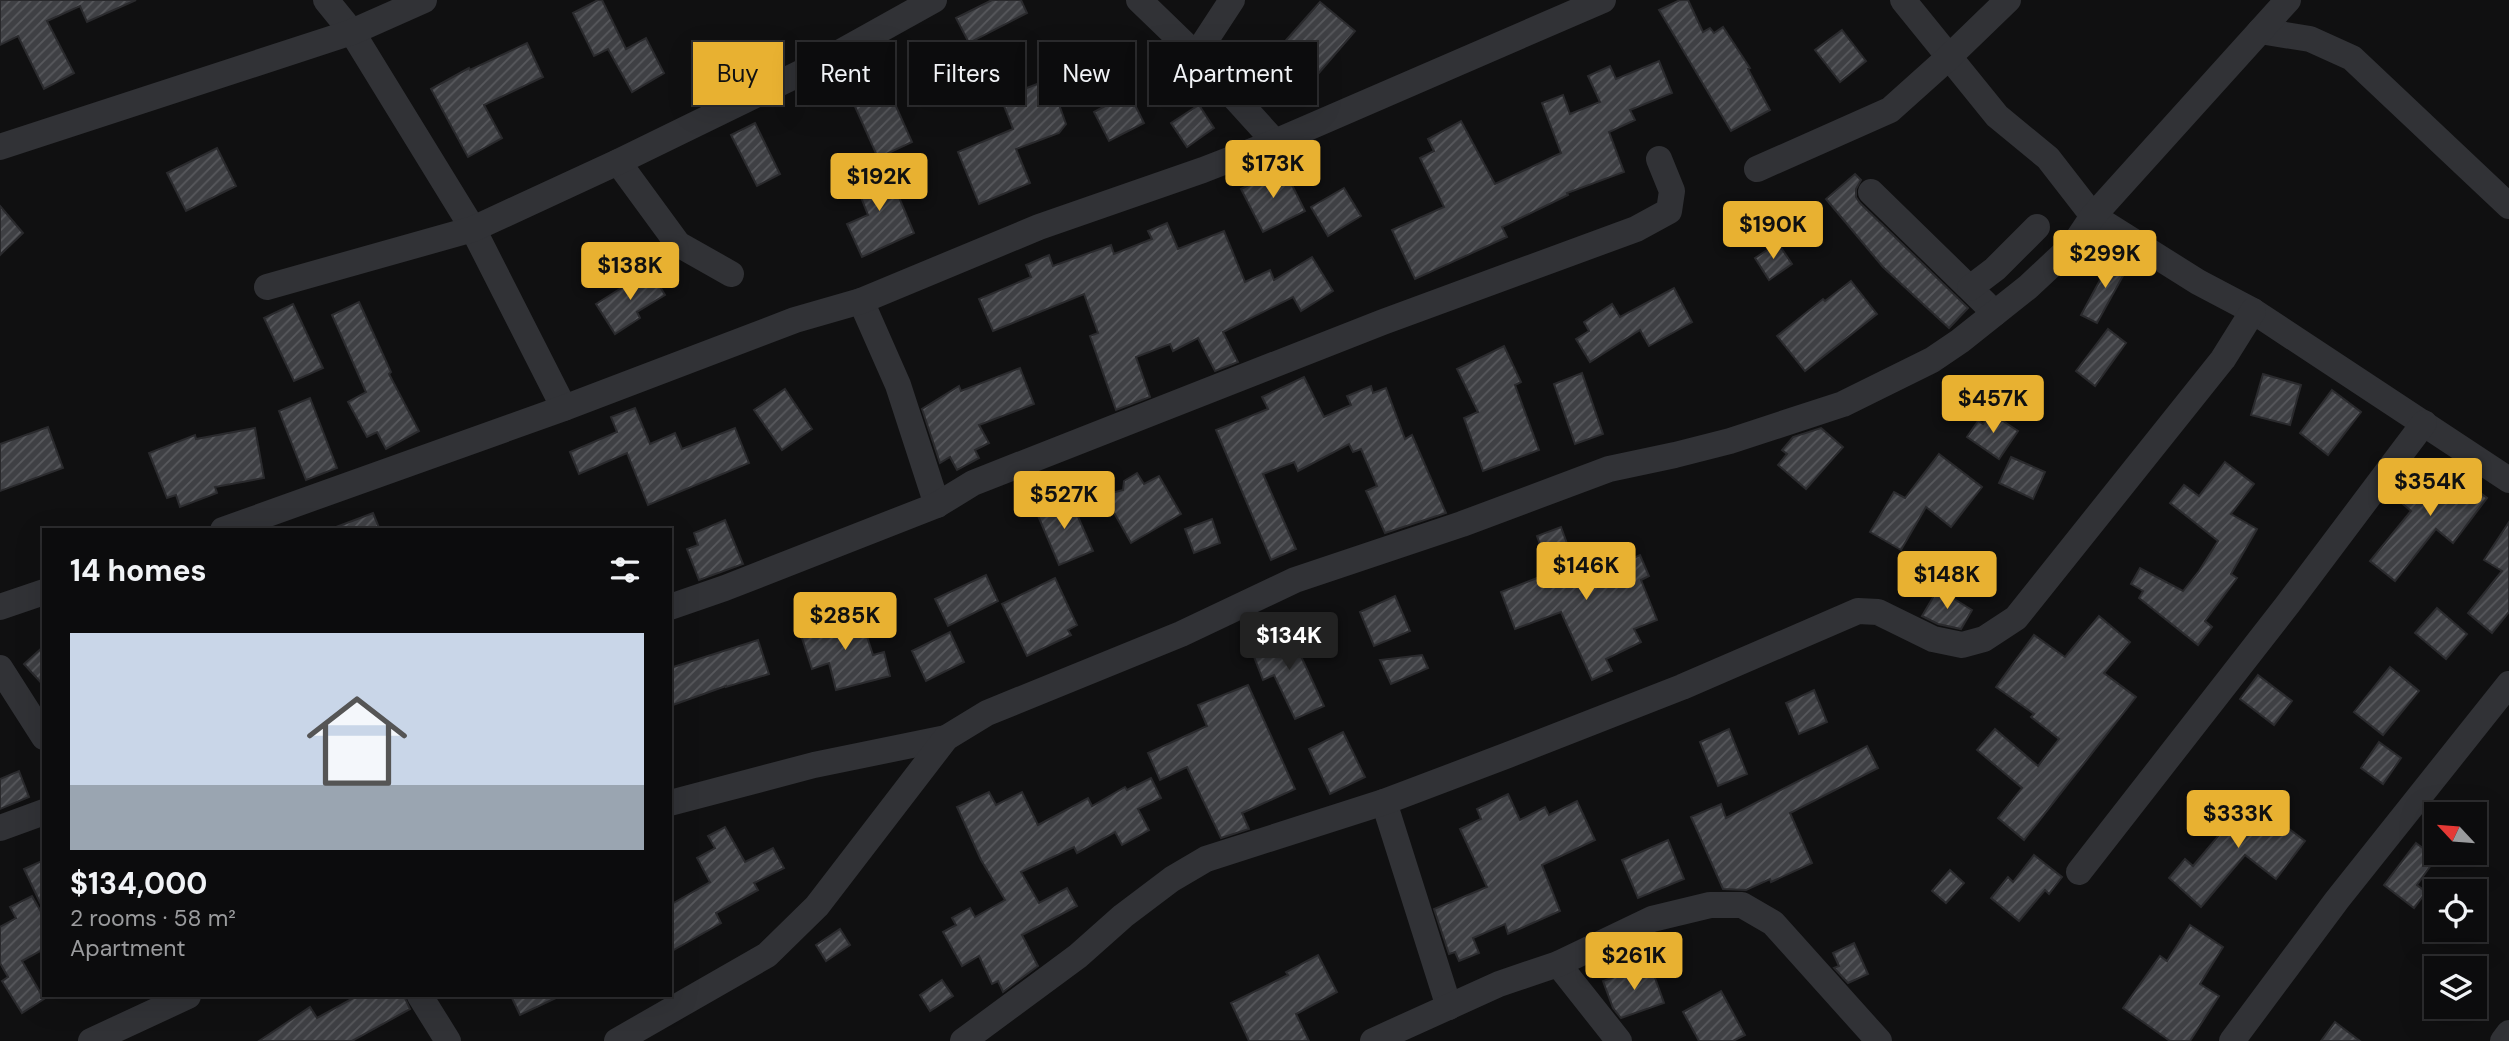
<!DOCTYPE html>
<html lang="en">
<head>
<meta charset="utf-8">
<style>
	body { margin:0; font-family:"DM Sans",sans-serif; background:#1a1a1b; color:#f1f3f6; height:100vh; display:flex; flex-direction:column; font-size:26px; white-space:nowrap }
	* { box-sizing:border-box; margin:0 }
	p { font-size:23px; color:#9a9b9d }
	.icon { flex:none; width:38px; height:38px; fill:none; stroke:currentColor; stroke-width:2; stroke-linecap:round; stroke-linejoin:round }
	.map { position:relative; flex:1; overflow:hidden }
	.sheet { position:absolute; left:42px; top:528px; width:630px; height:469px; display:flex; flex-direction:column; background:#0c0c0d; border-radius:0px; box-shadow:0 7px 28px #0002,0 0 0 2px #2c2c2e }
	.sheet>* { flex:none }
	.hud { position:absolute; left:693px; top:42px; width:665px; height:63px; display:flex; gap:14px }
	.needle { width:46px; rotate:296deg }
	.controls { position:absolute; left:2424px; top:802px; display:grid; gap:14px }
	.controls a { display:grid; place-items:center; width:63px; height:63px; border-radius:0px; background:#0c0c0d; box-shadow:0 7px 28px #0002,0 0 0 2px #2c2c2e; font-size:35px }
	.price { position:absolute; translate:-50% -60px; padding:0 16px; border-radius:7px; background:#e8b131; color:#111; font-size:23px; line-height:46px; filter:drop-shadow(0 2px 4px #0008) }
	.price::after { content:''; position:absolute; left:50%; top:42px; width:21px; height:16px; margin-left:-10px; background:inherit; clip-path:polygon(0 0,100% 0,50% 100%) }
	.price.current { background:#222; color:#fff }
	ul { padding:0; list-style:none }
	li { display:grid; align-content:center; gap:14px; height:371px; padding:0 28px }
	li+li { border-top:2px solid #2c2c2e }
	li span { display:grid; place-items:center; height:217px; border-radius:0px; color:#555 }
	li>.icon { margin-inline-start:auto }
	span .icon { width:126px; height:126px; fill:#fffc; stroke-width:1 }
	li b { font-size:30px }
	h2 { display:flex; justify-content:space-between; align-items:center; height:84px; padding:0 28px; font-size:30px }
	.chip { padding:0 24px; border-radius:0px; background:#0c0c0d; box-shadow:0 7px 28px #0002,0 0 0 2px #2c2c2e; font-size:24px; line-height:63px }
	.chip.current { background:#e8b131; color:#111 }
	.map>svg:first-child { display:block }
	.building { fill:url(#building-hatch); stroke:#2a2a2d; stroke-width:2 }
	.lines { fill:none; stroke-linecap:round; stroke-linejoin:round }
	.minor { stroke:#313236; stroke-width:26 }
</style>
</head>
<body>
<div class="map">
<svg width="2509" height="1041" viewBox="0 0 2509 1041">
	<defs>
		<pattern id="building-hatch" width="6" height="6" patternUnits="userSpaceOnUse" patternTransform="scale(1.75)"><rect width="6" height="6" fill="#3f4044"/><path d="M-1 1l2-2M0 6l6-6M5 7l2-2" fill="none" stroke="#58595d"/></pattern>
	</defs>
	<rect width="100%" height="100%" fill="#101011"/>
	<g class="building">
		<path d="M0 0H136L87 22 80 6 47 21 74 73 44 89 18 36 0 45Z"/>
		<path d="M598 0H602L626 49 646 38 664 73 632 92 608 49 594 56 573 13Z"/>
		<path d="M992 0H1021L1027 13 969 43 956 18Z"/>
		<path d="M1680 0H1688L1703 32 1710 28 1714 33 1723 27 1750 68 1748 69 1770 110 1731 131 1659 10Z"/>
		<path d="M1320 2 1355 31 1299 96 1263 66Z"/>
		<path d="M1842 30 1866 61 1840 82 1815 50Z"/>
		<path d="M527 43 543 77 484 105 502 138 468 157 431 89 469 68 470 70Z"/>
		<path d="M1659 61 1672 93 1630 110 1635 120 1609 132 1624 172 1567 193 1568 195 1502 227 1507 237 1415 279 1392 230 1444 207 1420 158 1434 151 1428 139 1461 121 1495 184 1561 153 1542 103 1563 95 1570 114 1600 102 1588 76 1610 66 1616 79Z"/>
		<path d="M878 66 912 142 878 158 844 82Z"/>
		<path d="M1050 79 1066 124 1059 133 1016 149 1030 183 979 204 958 152 1013 129 1001 98Z"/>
		<path d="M1129 93 1144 123 1109 141 1094 112Z"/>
		<path d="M1199 105 1214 128 1187 147 1171 123Z"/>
		<path d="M755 123 780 174 757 186 731 135Z"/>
		<path d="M217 148 236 186 186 211 167 173Z"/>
		<path d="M885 164 914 233 862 257 847 224 868 215 853 177Z"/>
		<path d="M1283 167 1305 211 1263 232 1241 189Z"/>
		<path d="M1855 174 1861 180 1856 189V197L1860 203 1968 308 1949 328 1883 267 1826 199Z"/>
		<path d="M1344 188 1361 216 1328 236 1311 207Z"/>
		<path d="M0 206 23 233 0 255Z"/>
		<path d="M1167 223 1178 249 1224 231 1245 282 1270 270 1274 280 1312 257 1333 291 1301 311 1293 297 1223 332 1238 362 1215 371 1198 338 1173 351 1170 344 1136 357 1150 397 1116 410 1090 336 1098 333 1084 294 993 331 979 299 1031 277 1026 265 1049 255 1053 266 1111 245 1114 254 1152 239 1148 231Z"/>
		<path d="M1778 243 1792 264 1769 280 1755 258Z"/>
		<path d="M2113 256 2129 265 2097 323 2081 315Z"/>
		<path d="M650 270 665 295 637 312 640 318 615 334 596 304Z"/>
		<path d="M1851 281 1877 314 1805 371 1777 336 1823 299 1825 301Z"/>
		<path d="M1674 288 1692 322 1649 346 1640 330 1590 362 1576 339 1589 331 1584 322 1612 304 1620 317Z"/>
		<path d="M359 302 391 372 389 374 419 431 386 449 377 432 367 437 348 402 366 392 332 315Z"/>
		<path d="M293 304 323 368 294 381 264 318Z"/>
		<path d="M2108 329 2126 343 2095 386 2076 371Z"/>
		<path d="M1504 346 1521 382 1515 385 1539 450 1483 471 1464 418 1478 412 1457 369Z"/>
		<path d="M1020 368 1034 404 979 425 989 443 975 450 979 458 957 470 950 457 940 463 922 409 959 386 961 391Z"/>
		<path d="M1582 373 1603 434 1575 444 1554 384Z"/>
		<path d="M2263 374 2301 385 2290 425 2251 415Z"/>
		<path d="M1304 377 1324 417 1351 405 1347 396 1371 386 1373 393 1386 388 1405 439 1412 435 1446 513 1385 533 1366 491 1377 486 1361 449 1353 452 1349 444 1298 471 1294 462 1263 474 1296 549 1271 560 1216 430 1268 409 1262 397Z"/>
		<path d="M785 389 812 429 782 450 754 410Z"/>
		<path d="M2332 390 2361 412 2328 455 2300 433Z"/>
		<path d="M310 398 337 468 306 480 279 411Z"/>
		<path d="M635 408 650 444 675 433 682 449 735 428 749 463 648 505 627 453 579 474 570 452 617 432 611 417Z"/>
		<path d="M1991 413 2018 431 1999 459 1967 437 1978 421 1983 424Z"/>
		<path d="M48 427 63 468 0 491V444Z"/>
		<path d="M255 428 264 478 215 487 217 493 180 507 176 495 167 498 149 453 195 435 196 439Z"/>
		<path d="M1821 428 1843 447 1806 489 1778 465 1787 454 1782 450 1793 437Z"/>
		<path d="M1939 454 1982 487 1951 527 1926 507 1901 550 1870 532 1894 492 1905 498Z"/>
		<path d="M2011 457 2045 472 2033 499 1999 483Z"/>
		<path d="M2437 460 2487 498 2453 543 2436 529 2395 581 2370 561 2411 511 2403 504Z"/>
		<path d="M2225 462 2254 484 2231 514 2257 529 2231 574 2237 578 2205 621 2212 627 2198 645 2139 598 2143 591 2131 584 2140 568 2183 591 2199 571 2218 541 2170 503 2184 485 2199 496Z"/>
		<path d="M1137 473 1144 484 1159 476 1181 514 1131 543 1104 495 1123 490 1124 481Z"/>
		<path d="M1069 496 1093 551 1059 565 1036 511Z"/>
		<path d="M373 513 380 530H332L331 529Z"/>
		<path d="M1212 519 1220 543 1194 553 1185 529Z"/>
		<path d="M725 520 743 564 699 580 687 549 698 545 694 533Z"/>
		<path d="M2509 522V612L2492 633 2468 613 2502 571 2484 560Z"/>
		<path d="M1561 527 1577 571 1607 557 1612 568 1640 555 1649 576 1641 580 1657 620 1634 629 1641 642 1606 659 1612 671 1592 680 1561 612 1515 629 1501 592 1550 573 1537 536Z"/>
		<path d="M986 575 998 601 948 626 935 599Z"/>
		<path d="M1055 578 1077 625 1068 630 1071 635 1027 656 1002 604Z"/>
		<path d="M1938 589 1972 610 1961 629 1938 624 1922 616Z"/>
		<path d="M1395 596 1410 631 1374 646 1360 612Z"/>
		<path d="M2437 608 2467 634 2446 659 2415 633Z"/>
		<path d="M859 612 873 655 884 652 890 676 836 690 829 663 812 669 800 632Z"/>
		<path d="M2099 616 2130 642 2104 673 2136 697 2024 840 1998 818 2022 788 1977 750 1995 729 2038 766 2059 739 2031 717 2034 714 1996 687 2034 635 2065 657Z"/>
		<path d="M1298 629 1306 649 1299 652 1324 706 1295 719 1274 675 1263 680 1251 649Z"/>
		<path d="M950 632 964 662 926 681 912 651Z"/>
		<path d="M758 640 769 674 726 687V686L670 706V668Z"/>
		<path d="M44 646V686L24 664Z"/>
		<path d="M1422 655 1428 668 1391 684 1380 660Z"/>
		<path d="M2390 667 2419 691 2383 735 2354 712Z"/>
		<path d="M2258 675 2292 701 2274 725 2240 699Z"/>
		<path d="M1248 685 1295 789 1242 813 1249 829 1221 838 1187 767 1160 780 1148 753 1207 726 1198 705Z"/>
		<path d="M1814 690 1827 722 1799 734 1786 703Z"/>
		<path d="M1729 729 1747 774 1718 786 1700 742Z"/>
		<path d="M1343 732 1365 777 1330 794 1309 749Z"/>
		<path d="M2379 742 2401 758 2383 784 2361 768Z"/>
		<path d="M1867 746 1878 768 1790 813 1812 863 1771 882 1770 879 1746 890 1723 889 1691 817 1721 804 1726 818Z"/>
		<path d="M19 771 29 797 0 809V779Z"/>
		<path d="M1151 778 1161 798 1138 809 1149 830 1122 845 1115 832 1077 853 1074 847 1021 872 1039 903 1067 888 1077 906 1022 935 1038 966 1003 992 998 981 992 984 979 956 962 966 943 932 956 925 952 918 970 908 975 917 1005 900 981 860 957 807 989 792 996 805 1022 792 1038 825 1088 798 1092 806 1125 787 1127 790Z"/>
		<path d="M1508 794 1520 820 1545 807 1549 815 1577 801 1595 840 1542 865 1560 911 1508 934 1505 924 1473 938 1479 953 1459 961 1455 952 1449 954 1434 909 1487 887 1460 829 1481 819 1477 809Z"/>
		<path d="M2235 796 2269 819 2272 816 2305 841 2276 879 2245 855 2201 907 2169 878 2185 859 2193 866 2220 834 2213 829Z"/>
		<path d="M725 827 745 862 773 848 784 868 754 883 758 890 716 913 721 923 670 952V905L710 882 697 858 715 848 708 836Z"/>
		<path d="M1668 840 1684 879 1638 898 1622 860Z"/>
		<path d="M2416 843 2436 858 2417 885 2426 892 2414 908 2384 885Z"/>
		<path d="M2034 855 2062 877 2049 894 2045 890 2019 921 1991 898 2008 877 2013 882Z"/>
		<path d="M44 860V911L24 869Z"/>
		<path d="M1950 870 1964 883 1946 903 1932 891Z"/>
		<path d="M32 896 44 917V949L22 961 44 999 22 1013 2 981 8 977 0 963V927L16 918 10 907Z"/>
		<path d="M2190 925 2223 947 2200 984 2219 996 2190 1041H2170L2123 1008 2160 956 2167 961Z"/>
		<path d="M840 929 850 945 826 961 816 945Z"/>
		<path d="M1854 943 1868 974 1848 983 1834 968 1839 966 1833 953Z"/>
		<path d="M1318 955 1337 992 1296 1014 1309 1041H1249L1231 1003 1288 975 1286 972Z"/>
		<path d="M1650 964 1664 1003 1621 1018 1613 1008 1603 981Z"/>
		<path d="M942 980 953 996 930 1011 920 995Z"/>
		<path d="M1721 991 1745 1035 1733 1041H1699L1683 1012Z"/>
		<path d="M357 996H404L410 1009 352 1041H259L310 1007 317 1018Z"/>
		<path d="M511 996H560L520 1015Z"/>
		<path d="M2335 1022 2360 1041H2321Z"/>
	</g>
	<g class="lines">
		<g class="minor">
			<path d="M326 0 352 32 473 229 564 408"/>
			<path d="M1139 0 1196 55 1275 142"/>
			<path d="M1903 0 1997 116 2048 158 2093 216 2198 282 2253 311 2509 480"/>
			<path d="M2260 31 2310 39 2352 58 2509 206"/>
			<path d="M1196 55 1232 0"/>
			<path d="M0 147 352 32 424 0"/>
			<path d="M618 162 678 244 731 274"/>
			<path d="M1757 169 1890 110 1948 58 2008 0"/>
			<path d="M1871 192 1995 313"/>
			<path d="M267 287 473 229 618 162 819 64 934 0"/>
			<path d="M1970 288 1995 269 2037 227"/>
			<path d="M861 301 898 385 937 505"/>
			<path d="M223 530 564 408 795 320 861 301 1039 227 1203 170 1275 142 1603 0"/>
			<path d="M0 607 44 592"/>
			<path d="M670 607 725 588 937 505 973 483 1383 322 1636 229 1669 211 1672 191 1659 159"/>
			<path d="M0 668 44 737"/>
			<path d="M1384 802 1449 1007"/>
			<path d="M670 803 814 765 946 738"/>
			<path d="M0 828 44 812"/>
			<path d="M2079 872 2288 604 2424 423"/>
			<path d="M1558 964 1619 1041"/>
			<path d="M420 996 448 1041"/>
			<path d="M91 1041 188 996"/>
			<path d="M617 1041 767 955 817 906 946 738 987 713 1181 634 1295 580 1462 524 1609 469 1675 455 1730 441 1843 404 1932 360 1960 341 2028 287 2075 243 2093 216 2288 0"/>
			<path d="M963 1041 1078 956 1123 916 1172 879 1206 859 1384 802 1508 755 1682 687 1858 611 1878 612 1933 639 1962 645 1984 639 2016 618 2223 359 2253 311"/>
			<path d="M1373 1041 1499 984 1558 964 1652 919 1710 905H1742L1773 923 1879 1041"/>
			<path d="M2232 1041 2337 900 2509 684"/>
			<path d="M2503 1041 2509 1033"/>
		</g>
	</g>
</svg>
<div class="controls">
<a><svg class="needle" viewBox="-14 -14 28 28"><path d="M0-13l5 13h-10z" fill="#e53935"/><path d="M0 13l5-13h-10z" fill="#9a9b9d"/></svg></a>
<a><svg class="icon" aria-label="locate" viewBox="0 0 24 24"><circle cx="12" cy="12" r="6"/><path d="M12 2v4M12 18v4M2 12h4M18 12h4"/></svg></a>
<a><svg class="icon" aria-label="layers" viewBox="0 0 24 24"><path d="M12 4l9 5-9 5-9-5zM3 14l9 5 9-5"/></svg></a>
</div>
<b class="price" style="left:1273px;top:200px">$173K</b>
<b class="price" style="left:879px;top:213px">$192K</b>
<b class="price" style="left:1773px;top:261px">$190K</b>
<b class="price" style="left:2105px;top:290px">$299K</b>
<b class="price" style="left:630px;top:302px">$138K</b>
<b class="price" style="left:1993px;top:435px">$457K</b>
<b class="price" style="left:2430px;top:518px">$354K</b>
<b class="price" style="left:1064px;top:531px">$527K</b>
<b class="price" style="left:1586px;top:602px">$146K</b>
<b class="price" style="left:1947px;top:611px">$148K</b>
<b class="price" style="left:845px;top:652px">$285K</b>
<b class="price current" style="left:1289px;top:672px">$134K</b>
<b class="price" style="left:2238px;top:850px">$333K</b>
<b class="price" style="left:1634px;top:992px">$261K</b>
<div class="hud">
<a class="chip current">Buy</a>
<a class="chip">Rent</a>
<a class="chip">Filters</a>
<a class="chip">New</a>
<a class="chip">Apartment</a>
</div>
<section class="sheet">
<h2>14 homes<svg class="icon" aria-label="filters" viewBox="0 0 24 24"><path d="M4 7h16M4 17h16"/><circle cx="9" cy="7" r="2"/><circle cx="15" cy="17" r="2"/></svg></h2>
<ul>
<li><span style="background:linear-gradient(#c9d6e8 70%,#9aa5b1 0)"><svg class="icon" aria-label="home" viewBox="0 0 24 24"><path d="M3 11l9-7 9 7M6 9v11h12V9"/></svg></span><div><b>$134,000</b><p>2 rooms · 58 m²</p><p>Apartment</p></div></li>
</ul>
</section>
</div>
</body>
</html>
